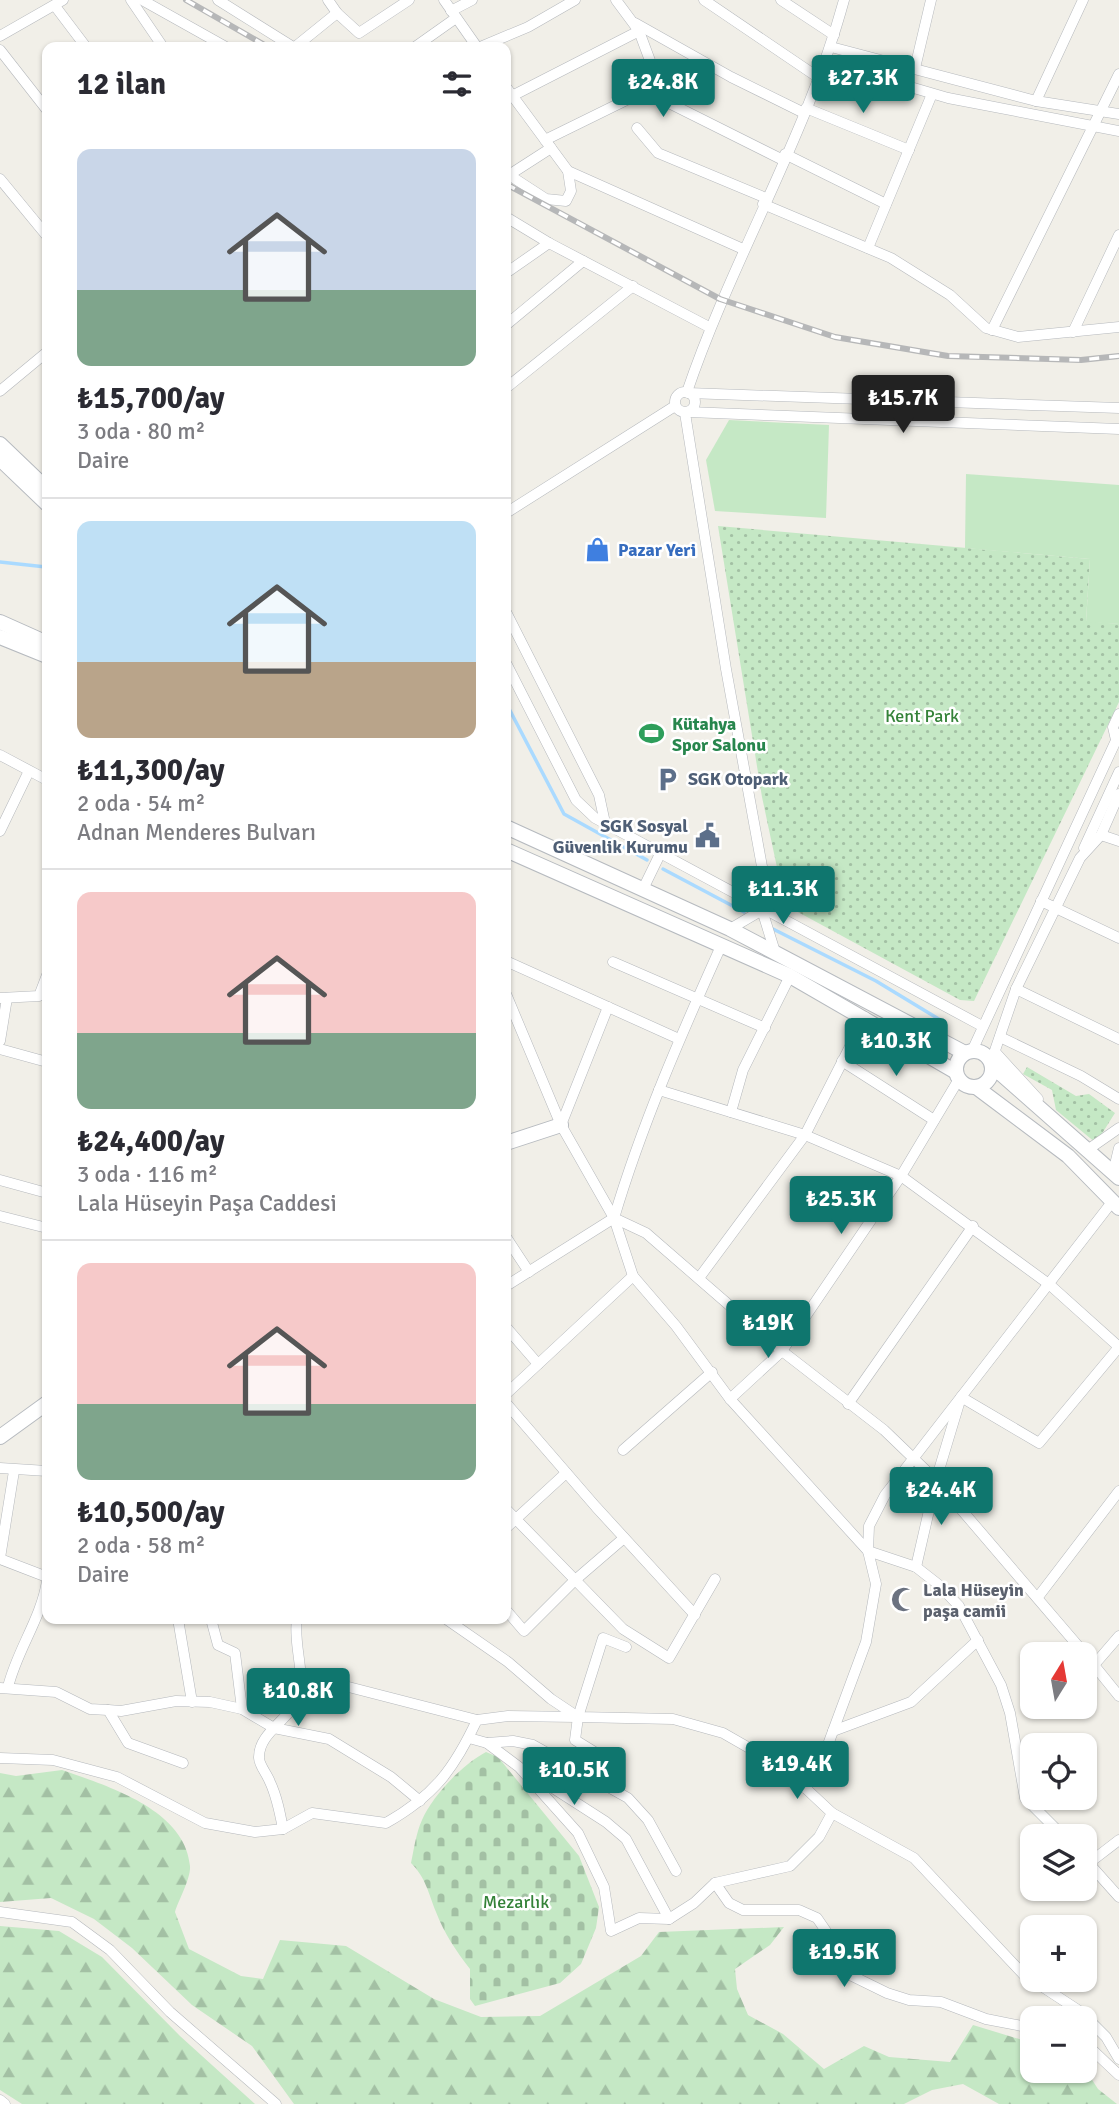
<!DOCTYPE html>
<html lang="tr">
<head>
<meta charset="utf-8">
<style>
	body { margin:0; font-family:Signika,sans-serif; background:#f7f7f7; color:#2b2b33; height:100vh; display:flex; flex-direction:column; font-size:26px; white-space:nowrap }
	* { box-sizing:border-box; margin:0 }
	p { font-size:23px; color:#7c7c81 }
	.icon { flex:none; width:38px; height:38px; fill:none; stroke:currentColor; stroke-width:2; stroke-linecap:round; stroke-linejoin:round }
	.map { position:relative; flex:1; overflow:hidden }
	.sheet { position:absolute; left:42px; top:42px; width:469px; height:1582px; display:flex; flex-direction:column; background:#fff; border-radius:14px; box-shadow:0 2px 5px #0004 }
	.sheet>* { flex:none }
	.needle { width:46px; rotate:11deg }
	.buttons { position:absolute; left:1020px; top:1642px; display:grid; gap:14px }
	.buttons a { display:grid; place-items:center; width:77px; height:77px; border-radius:14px; background:#fff; box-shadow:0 2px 5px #0004; font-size:35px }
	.price { position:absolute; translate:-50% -60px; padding:0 16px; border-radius:7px; background:#0f766e; color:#fff; font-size:23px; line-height:46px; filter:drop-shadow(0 2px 4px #0008) }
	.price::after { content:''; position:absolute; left:50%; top:42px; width:21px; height:16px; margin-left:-10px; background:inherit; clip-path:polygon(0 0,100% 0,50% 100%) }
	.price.current { background:#222; color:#fff }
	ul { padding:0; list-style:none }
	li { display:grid; align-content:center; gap:14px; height:371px; padding:0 35px }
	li+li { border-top:2px solid #e1e1e2 }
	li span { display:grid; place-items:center; height:217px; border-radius:14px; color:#555 }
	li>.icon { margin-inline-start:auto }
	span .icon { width:126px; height:126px; fill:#fffc; stroke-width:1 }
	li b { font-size:30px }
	h2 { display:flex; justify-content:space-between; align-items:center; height:84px; padding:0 35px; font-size:30px }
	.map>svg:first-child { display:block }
	.grass { fill:url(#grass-dots) }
	.forest { fill:url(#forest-firs) }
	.cemetery { fill:url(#cemetery-stones) }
	.pitch { fill:#c5e8c5 }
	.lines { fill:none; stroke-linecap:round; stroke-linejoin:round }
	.stream { stroke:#aadaff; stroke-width:3.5 }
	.street-casing { stroke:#b5b8bc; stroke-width:11 }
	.secondary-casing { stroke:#b6babf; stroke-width:16 }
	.street { stroke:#fff; stroke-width:10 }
	.secondary { stroke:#fff; stroke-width:14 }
	.rail-casing { stroke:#b6b7b8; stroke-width:6 }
	.rail { stroke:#fff; stroke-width:3.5; stroke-dasharray:10; stroke-linecap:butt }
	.labels { text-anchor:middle; stroke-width:5; stroke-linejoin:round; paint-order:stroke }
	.shop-label { font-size:18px; font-weight:bold; fill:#366cbe; stroke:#fff; text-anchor:start }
	.park-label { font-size:18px; fill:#348238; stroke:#fff }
	.leisure-label { font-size:18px; font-weight:bold; fill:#27864d; stroke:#fff; text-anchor:start }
	.service-label { font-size:18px; font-weight:bold; fill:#4e5e75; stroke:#fff; text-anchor:start }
	.worship-label { font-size:18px; font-weight:bold; fill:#5b616d; stroke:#fff; text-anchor:start }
</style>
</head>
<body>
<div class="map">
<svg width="1119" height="2104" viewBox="0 0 1119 2104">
	<defs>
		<pattern id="grass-dots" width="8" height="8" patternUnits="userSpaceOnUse" patternTransform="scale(1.75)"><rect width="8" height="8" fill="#c5e8c5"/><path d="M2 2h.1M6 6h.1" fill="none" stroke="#a3c0a4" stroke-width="1.8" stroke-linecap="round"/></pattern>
		<pattern id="forest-firs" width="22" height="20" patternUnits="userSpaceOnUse" patternTransform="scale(1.75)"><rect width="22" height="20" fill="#c5e8c5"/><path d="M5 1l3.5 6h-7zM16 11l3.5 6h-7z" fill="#a3c0a4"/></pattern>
		<pattern id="cemetery-stones" width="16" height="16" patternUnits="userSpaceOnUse" patternTransform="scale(1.75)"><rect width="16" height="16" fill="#c5e8c5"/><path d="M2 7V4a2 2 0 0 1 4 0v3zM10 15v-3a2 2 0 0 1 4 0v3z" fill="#a3c0a4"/></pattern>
	</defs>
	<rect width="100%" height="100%" fill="#f1efe8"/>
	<g class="grass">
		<path d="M718 526 1090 559 1086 621 1119 624V702L974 1001 960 1000 785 905 762 797Z"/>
		<path d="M1027 1067 1076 1096 1089 1094 1115 1113 1096 1143 1056 1110 1052 1090 1023 1074Z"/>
	</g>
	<g class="forest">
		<path d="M62 1770C107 1786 185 1809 190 1866 191 1878 179 1899 175 1912L189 1949 241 1976 263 1979 280 1940 346 1946 434 1999 481 2017 540 2016 641 1956 659 1932 784 1927 770 1945 735 1969 737 1989 748 2015 783 2034 824 2069 864 2046 889 2057 950 2062 973 2025 1032 2043V2070L1085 2069 1098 2089 1117 2104H999L963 2084 932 2090 904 2104H294L252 2046 192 2005 132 1948 94 1919 51 1898 0 1902V1773L16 1776Z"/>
		<path d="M0 1926 59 1931 102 1957 180 2036 255 2104H22L0 2090Z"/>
	</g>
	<path class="cemetery" d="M486 1752 498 1757 579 1856 599 1907 596 1928 581 1964 560 1983 475 2006 470 1999V1969C456 1951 444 1933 436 1912 428 1892 426 1878 411 1863 414 1849 416 1833 422 1820 433 1795 463 1764 486 1752Z"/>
	<g class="pitch">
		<path d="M729 420 829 425 826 518 715 511 706 460Z"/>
		<path d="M966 474 1119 485V624L1086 622 1090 559 965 548Z"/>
	</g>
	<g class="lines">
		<g class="stream">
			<path d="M0 562 46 567"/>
			<path d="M506 703 564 814 647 860"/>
			<path d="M663 869 744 912"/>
			<path d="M773 929 876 981 942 1021"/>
		</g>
		<defs>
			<g id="street">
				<path d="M131 0 163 47"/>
				<path d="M142 0 226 47"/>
				<path d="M218 0 293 47"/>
				<path d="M444 0 477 47"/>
				<path d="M616 0 639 31 665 101 783 160"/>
				<path d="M704 0 819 78"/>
				<path d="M781 0 834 35"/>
				<path d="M55 6 86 47"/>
				<path d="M451 11 472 0"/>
				<path d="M337 13 359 33 409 0"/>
				<path d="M635 23 731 77 804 113"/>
				<path d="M0 36 63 0"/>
				<path d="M295 47 337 13 328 0"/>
				<path d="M415 47 456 18"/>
				<path d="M480 47 528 27 575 0"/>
				<path d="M831 47 1036 101 1119 114"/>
				<path d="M0 50 47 110"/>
				<path d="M825 62 948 98 1119 131"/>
				<path d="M915 68 931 0"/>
				<path d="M506 87 568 171 743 249"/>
				<path d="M512 96 639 31"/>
				<path d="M1036 101 1083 0"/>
				<path d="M806 108 909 150"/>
				<path d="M637 128 658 153 766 198"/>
				<path d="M545 140 659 84"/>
				<path d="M785 154 886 204"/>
				<path d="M506 173 546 199 566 201 571 191 568 171"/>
				<path d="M509 175 551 148"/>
				<path d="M0 179 47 236"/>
				<path d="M763 204 891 258 950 295 986 328 1018 337 1119 327"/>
				<path d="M506 217 549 243 709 327"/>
				<path d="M868 248 932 94"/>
				<path d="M506 273 549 243"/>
				<path d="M506 325 583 261"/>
				<path d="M992 330 1119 74"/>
				<path d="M1073 332 1119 235"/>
				<path d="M506 388 633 286"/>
				<path d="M0 391 47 352"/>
				<circle cx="685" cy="402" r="10"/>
				<path d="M687 392C732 259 807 136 844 0"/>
				<path d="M688 393 1119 408"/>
				<path d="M689 412 1119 429"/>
				<path d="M685 413 726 669 763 872 762 910 775 952"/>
				<path d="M506 513 675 406"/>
				<path d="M506 612 599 795 605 823"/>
				<path d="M506 663 576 800 595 818 982 1026"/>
				<path d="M1116 740 1113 727 1119 714"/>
				<path d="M0 755 47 780"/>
				<path d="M0 831 29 771"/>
				<path d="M1101 835 1119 841"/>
				<path d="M1084 848 1119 772"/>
				<path d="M643 889 661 852"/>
				<path d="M1041 901 1119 938"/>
				<path d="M730 929 762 910"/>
				<path d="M506 961 679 1039"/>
				<path d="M613 962 765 1028"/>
				<path d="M1016 989 1119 1039"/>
				<path d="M506 994 561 1125 614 1218 646 1233 782 1351 884 1430 936 1480 1085 1654"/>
				<path d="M0 998 39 996 47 975"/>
				<path d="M1000 1037 1081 1076 1119 1099"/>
				<path d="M0 1041 7 998"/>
				<path d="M0 1049 47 1062"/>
				<path d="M972 1051 1119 734"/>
				<path d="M995 1052 1038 1099"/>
				<path d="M842 1061 934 1120"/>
				<path d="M991 1062 1016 989 1080 858 1101 835 1119 794"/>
				<path d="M659 1090 805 1135 901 1176 1050 1285 1119 1347 1039 1443 961 1397 885 1495 869 1526 868 1551 916 1567 939 1585 959 1606 1001 1685 1010 1713 1025 1798 1063 1836"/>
				<path d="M731 1112 743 1070 790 976"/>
				<path d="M561 1125 608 1007"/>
				<path d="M1086 1151 1119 1128"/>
				<path d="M1113 1173 1119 1148"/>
				<path d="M0 1180 47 1193"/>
				<path d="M0 1216 47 1228"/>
				<path d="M614 1218 633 1276 676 1326 730 1399 868 1551 876 1584 866 1642 826 1750 805 1788"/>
				<path d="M614 1218C642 1124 681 1035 721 946"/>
				<path d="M506 1237 529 1272"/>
				<path d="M699 1278 805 1135 865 1017"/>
				<path d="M506 1286 614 1218"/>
				<path d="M506 1327 538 1364"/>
				<path d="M506 1394 633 1276"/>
				<path d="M730 1399 782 1351 901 1176 959 1079"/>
				<path d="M506 1403 596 1507 695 1615"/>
				<path d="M848 1404 973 1226"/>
				<path d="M623 1450 712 1372"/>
				<path d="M0 1468 47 1471"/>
				<path d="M506 1509 623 1629 669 1658 715 1579"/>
				<path d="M506 1528 566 1473"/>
				<path d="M0 1558 14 1471"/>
				<path d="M0 1559 47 1577"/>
				<path d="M916 1567 936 1480 961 1397 1112 1202"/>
				<path d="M1038 1597 1119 1491"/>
				<path d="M506 1610 524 1631 574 1581 624 1538"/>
				<path d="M178 1619 192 1702"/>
				<path d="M211 1619 218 1645 235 1653 242 1709"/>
				<path d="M446 1619 508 1662 551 1699 578 1717 673 1719 723 1733 784 1768 832 1813 914 1858 1023 1974 1081 2012 1106 2037 1119 2059"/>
				<path d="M1085 1654 1119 1696"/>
				<path d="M1094 1665 1119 1636"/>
				<path d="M298 1674 477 1720"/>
				<path d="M8 1687C17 1650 41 1619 47 1581"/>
				<path d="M0 1688 56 1692 90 1709 108 1710 121 1711 176 1701 210 1702 242 1709 274 1728 329 1739 391 1777 420 1801"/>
				<path d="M108 1710 128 1743 183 1763"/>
				<path d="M833 1731 911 1702 978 1640"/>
				<path d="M469 1738 487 1743 519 1767 578 1833 604 1887 611 1931 639 1918 669 1919 694 1903 715 1883 790 1866 819 1837 832 1813"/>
				<path d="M487 1743 513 1741 533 1745 628 1798 648 1820 676 1871"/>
				<path d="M0 1758 53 1760 117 1777 205 1823 255 1832 283 1829 312 1813 386 1823C434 1796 454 1769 477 1720L508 1716 577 1717"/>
				<path d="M525 1770 606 1822 626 1839 669 1919"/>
				<path d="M606 1785 614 1764 575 1740 578 1717 603 1638 626 1647"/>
				<path d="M283 1829C280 1813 277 1797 270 1782 267 1774 259 1765 259 1758 258 1732 292 1719 299 1695 305 1671 293 1643 297 1619"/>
				<path d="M1085 1859 1119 1897"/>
				<path d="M1089 1863 1119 1840"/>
				<path d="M715 1883 729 1903 743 1910H799L817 1918 828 1934 829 1956 838 1969 887 1993 909 2000 941 2002 986 2019 1032 2028"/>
				<path d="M0 1912 72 1922 110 1950 170 2012 276 2104"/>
				<path d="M1085 2043 1119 2075"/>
				<path d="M0 2100 5 2104"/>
			</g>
			<g id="secondary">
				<path d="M0 444 47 489"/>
				<path d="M0 459 47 504"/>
				<path d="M0 622 47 643"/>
				<path d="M0 637 47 656"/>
				<path d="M506 827 730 929 965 1053"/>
				<path d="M506 850 790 976 956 1072"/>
				<circle cx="974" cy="1069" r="18"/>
				<path d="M992 1066 1119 1178"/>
				<path d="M976 1087 1068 1156 1119 1208"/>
				<path d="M506 1143 561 1125"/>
				<path d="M0 1437 47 1403"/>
			</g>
		</defs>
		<use href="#street" class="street-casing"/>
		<use href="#secondary" class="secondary-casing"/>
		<use href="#street" class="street"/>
		<use href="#secondary" class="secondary"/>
		<defs>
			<g id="rail">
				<path d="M186 0 268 47"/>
				<path d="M506 184 720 299 835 337 948 356 1081 360 1119 356"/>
			</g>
		</defs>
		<use href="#rail" class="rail-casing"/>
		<use href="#rail" class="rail"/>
	</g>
	<defs>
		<symbol id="shop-bare" viewBox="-9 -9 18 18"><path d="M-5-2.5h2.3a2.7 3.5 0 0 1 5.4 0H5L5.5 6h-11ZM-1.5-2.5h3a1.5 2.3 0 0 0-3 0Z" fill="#3f7fe0" stroke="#fff" stroke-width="2.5" paint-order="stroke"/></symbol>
		<symbol id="stadium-bare" viewBox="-9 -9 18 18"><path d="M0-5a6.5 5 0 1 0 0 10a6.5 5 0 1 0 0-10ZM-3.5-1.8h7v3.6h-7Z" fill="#2e9e5b" stroke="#fff" stroke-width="2.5" paint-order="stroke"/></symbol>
		<symbol id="parking-bare" viewBox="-9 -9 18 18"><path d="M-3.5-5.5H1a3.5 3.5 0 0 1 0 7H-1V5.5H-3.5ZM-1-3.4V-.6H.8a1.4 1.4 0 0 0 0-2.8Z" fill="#5c6f8a" stroke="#fff" stroke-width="2.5" paint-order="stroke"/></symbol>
		<symbol id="civic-bare" viewBox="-9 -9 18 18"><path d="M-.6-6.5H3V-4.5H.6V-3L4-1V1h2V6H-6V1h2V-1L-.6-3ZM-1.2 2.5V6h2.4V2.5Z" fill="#5c6f8a" stroke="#fff" stroke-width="2.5" paint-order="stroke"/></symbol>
		<symbol id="mosque-bare" viewBox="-9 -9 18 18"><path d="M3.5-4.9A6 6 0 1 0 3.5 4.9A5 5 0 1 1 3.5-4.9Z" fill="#6b7280" stroke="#fff" stroke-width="2.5" paint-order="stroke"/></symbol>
	</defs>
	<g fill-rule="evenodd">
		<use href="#shop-bare" x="580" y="532" width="35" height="35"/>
		<use href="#stadium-bare" x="634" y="716" width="35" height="35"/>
		<use href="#parking-bare" x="650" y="762" width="35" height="35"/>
		<use href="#civic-bare" x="690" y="818" width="35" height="35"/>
		<use href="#mosque-bare" x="886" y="1582" width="35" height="35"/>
	</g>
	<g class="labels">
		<g class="shop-label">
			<text x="618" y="556">Pazar Yeri</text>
		</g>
		<g class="park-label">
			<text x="922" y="722">Kent Park</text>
			<text x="516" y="1908">Mezarlık</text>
		</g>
		<g class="leisure-label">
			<text x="672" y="730">Kütahya<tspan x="672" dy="21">Spor Salonu</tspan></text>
		</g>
		<g class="service-label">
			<text x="688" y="785">SGK Otopark</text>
			<text x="688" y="832" text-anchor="end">SGK Sosyal<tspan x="688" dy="21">Güvenlik Kurumu</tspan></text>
		</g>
		<g class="worship-label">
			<text x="923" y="1596">Lala Hüseyin<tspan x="923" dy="21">paşa camii</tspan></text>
		</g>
	</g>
</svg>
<div class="buttons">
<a><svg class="needle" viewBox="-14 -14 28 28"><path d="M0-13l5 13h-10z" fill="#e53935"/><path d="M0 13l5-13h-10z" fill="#7c7c81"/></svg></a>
<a><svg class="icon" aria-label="locate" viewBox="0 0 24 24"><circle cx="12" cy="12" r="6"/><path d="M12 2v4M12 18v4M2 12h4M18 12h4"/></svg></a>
<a><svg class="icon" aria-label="layers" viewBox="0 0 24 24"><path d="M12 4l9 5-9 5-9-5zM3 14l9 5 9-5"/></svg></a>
<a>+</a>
<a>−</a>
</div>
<b class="price" style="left:863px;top:115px">₺27.3K</b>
<b class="price" style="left:663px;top:119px">₺24.8K</b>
<b class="price current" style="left:903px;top:435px">₺15.7K</b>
<b class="price" style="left:783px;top:926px">₺11.3K</b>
<b class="price" style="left:896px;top:1078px">₺10.3K</b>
<b class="price" style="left:841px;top:1236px">₺25.3K</b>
<b class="price" style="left:768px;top:1360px">₺19K</b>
<b class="price" style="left:941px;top:1527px">₺24.4K</b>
<b class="price" style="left:298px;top:1728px">₺10.8K</b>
<b class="price" style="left:797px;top:1801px">₺19.4K</b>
<b class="price" style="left:574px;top:1807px">₺10.5K</b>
<b class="price" style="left:844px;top:1989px">₺19.5K</b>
<section class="sheet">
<h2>12 ilan<svg class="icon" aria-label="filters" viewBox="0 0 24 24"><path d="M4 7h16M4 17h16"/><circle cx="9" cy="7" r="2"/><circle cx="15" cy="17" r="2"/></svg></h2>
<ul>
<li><span style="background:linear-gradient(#c9d6e8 65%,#7fa58c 0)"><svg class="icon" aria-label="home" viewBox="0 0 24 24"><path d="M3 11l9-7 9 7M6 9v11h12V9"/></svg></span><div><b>₺15,700/ay</b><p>3 oda · 80 m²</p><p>Daire</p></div></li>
<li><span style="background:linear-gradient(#bfe0f5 65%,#b9a48a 0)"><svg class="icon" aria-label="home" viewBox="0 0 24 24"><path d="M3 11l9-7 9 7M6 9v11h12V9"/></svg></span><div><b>₺11,300/ay</b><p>2 oda · 54 m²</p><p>Adnan Menderes Bulvarı</p></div></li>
<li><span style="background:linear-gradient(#f6c9c9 65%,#7fa58c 0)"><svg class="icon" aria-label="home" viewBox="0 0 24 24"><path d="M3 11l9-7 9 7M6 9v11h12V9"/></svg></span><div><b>₺24,400/ay</b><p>3 oda · 116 m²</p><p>Lala Hüseyin Paşa Caddesi</p></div></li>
<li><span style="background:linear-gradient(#f6c9c9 65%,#7fa58c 0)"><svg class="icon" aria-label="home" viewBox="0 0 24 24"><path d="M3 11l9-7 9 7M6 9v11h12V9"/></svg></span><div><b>₺10,500/ay</b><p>2 oda · 58 m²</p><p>Daire</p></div></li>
</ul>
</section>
</div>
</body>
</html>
